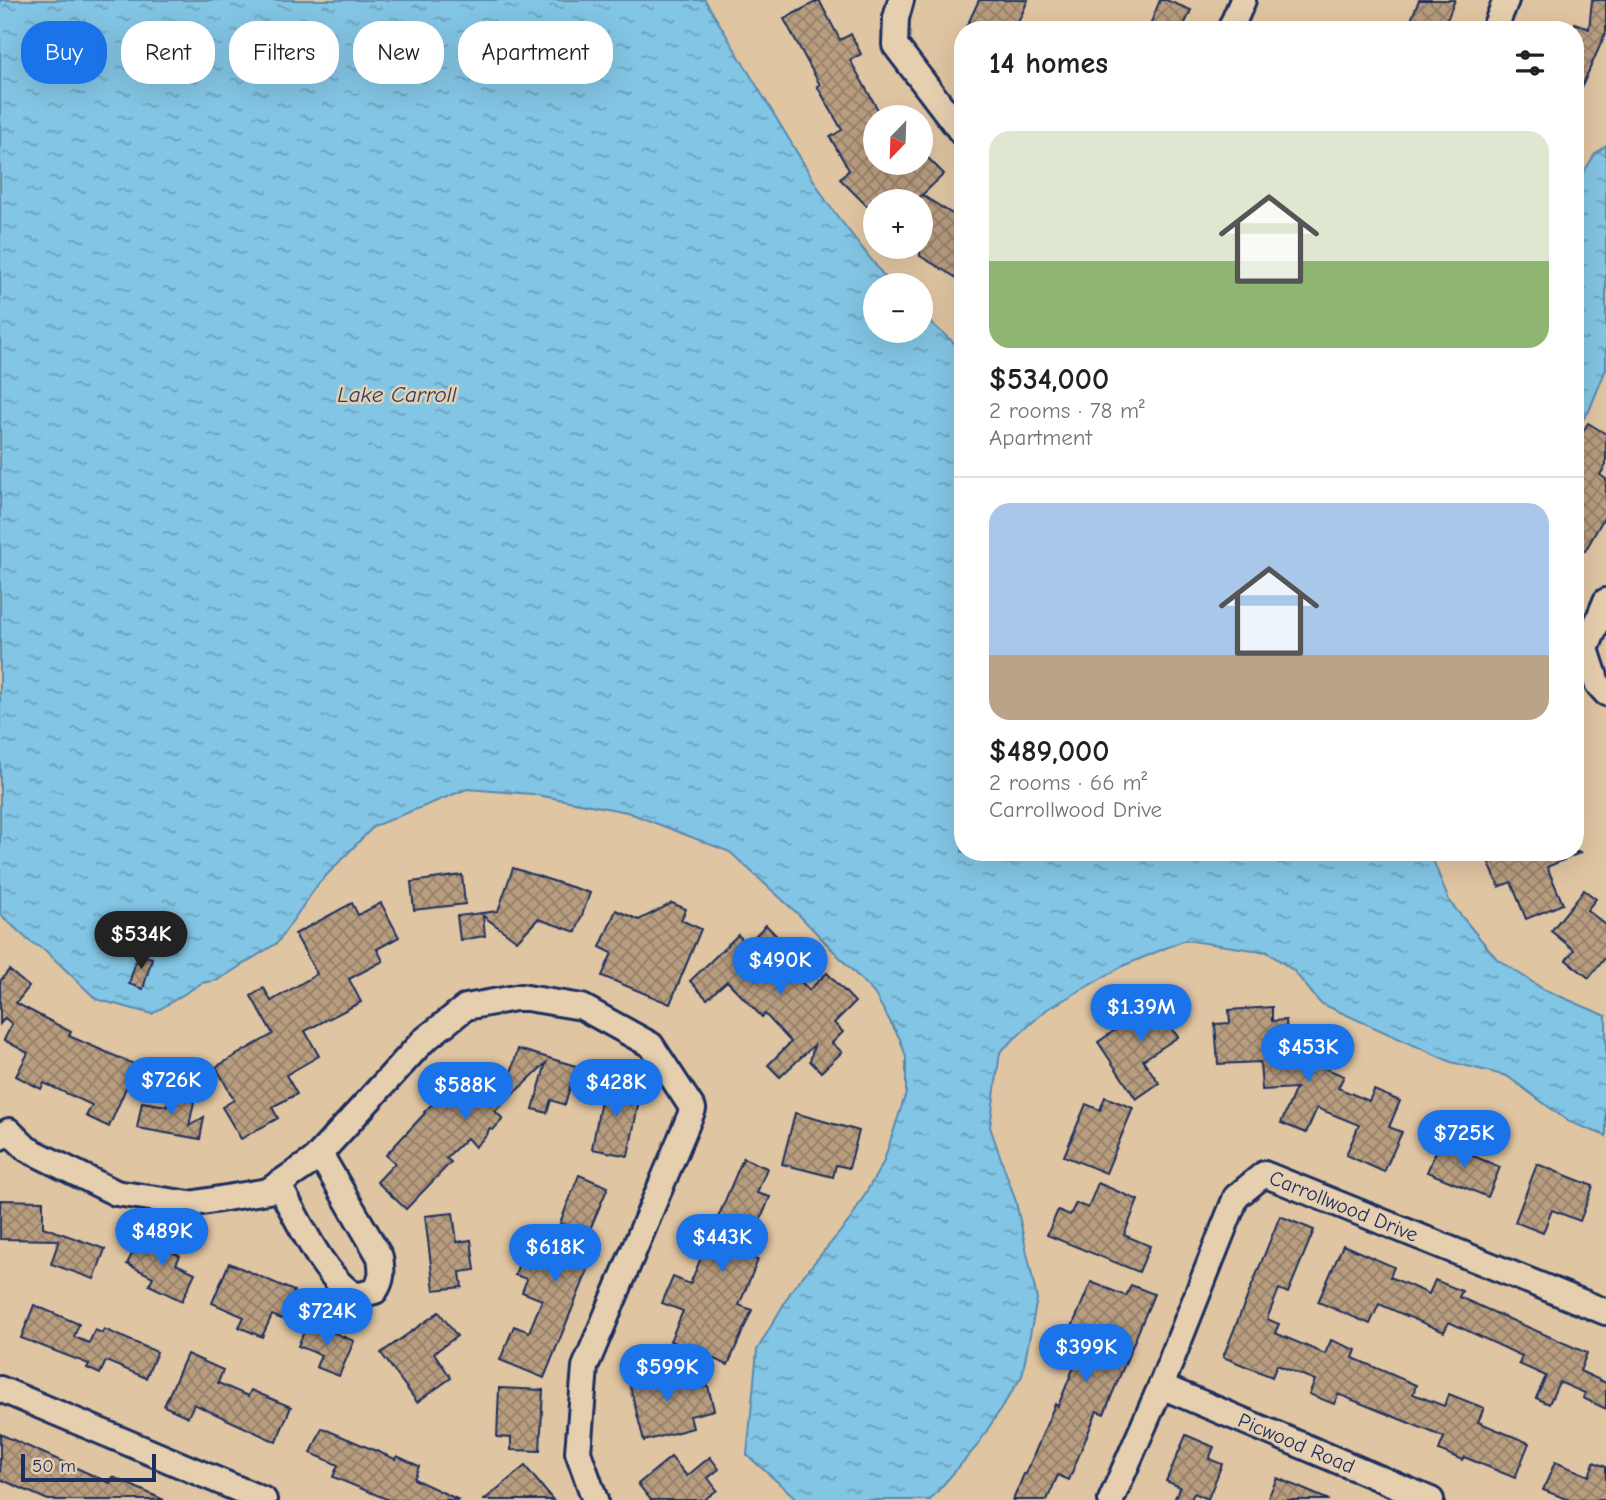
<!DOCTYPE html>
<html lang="en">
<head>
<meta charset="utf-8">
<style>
	body { margin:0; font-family:"Comic Neue",sans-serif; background:#f6f6f6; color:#202124; height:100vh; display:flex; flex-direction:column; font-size:26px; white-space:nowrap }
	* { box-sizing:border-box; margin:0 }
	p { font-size:23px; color:#757577 }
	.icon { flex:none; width:38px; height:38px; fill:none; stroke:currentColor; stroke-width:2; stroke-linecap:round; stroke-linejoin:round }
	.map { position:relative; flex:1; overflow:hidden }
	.details { position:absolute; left:954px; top:21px; width:630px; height:840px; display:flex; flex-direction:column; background:#fff; border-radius:28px; box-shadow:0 7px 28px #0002 }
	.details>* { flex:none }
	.guide { position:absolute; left:21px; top:21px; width:665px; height:63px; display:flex; gap:14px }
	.needle { width:46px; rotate:203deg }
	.tools { position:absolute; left:863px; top:105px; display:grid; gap:14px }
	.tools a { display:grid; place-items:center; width:70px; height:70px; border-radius:50%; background:#fff; box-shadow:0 7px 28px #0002; font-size:35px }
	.scale { position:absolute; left:21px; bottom:18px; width:135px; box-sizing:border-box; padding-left:7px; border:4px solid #1b2f5e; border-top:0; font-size:19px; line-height:24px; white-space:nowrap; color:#1b2f5e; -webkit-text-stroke:5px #e6cfaf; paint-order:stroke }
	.price { position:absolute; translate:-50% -60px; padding:0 16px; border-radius:24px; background:#1a73e8; color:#fff; font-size:23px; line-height:46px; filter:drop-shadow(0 2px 4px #0008) }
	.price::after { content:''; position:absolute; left:50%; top:42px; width:21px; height:16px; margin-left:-10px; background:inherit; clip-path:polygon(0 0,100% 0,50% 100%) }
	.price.on { background:#222; color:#fff }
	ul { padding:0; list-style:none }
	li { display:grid; align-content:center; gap:14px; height:371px; padding:0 35px }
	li+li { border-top:2px solid #e0e0e0 }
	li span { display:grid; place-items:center; height:217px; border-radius:21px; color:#555 }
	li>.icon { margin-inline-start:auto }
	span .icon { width:126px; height:126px; fill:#fffc; stroke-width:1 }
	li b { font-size:30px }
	h2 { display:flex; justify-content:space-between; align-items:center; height:84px; padding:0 35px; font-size:30px }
	.pill { padding:0 24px; border-radius:28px; background:#fff; box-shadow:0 7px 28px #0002; font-size:24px; line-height:63px }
	.pill.on { background:#1a73e8; color:#fff }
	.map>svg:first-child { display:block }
	.water { fill:url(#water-ripples); stroke:#5989ae; stroke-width:2 }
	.building { fill:url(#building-cross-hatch); stroke:#1b2f5e; stroke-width:2 }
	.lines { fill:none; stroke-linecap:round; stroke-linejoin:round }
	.minor-casing { stroke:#1b2f5e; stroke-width:30 }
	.minor { stroke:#e6cfaf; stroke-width:24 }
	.labels { text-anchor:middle; stroke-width:5; stroke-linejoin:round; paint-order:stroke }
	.street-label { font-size:21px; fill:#1b2f5e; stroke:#e6cfaf }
	.water-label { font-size:23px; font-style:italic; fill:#253e6b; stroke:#e6cfaf }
</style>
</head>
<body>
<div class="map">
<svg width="1606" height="1500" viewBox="0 0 1606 1500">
	<defs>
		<pattern id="water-ripples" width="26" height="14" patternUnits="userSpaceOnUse" patternTransform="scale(1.75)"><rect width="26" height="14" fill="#83c5e4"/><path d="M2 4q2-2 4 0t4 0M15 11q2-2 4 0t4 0" fill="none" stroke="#6aa0bc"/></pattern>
		<pattern id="building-cross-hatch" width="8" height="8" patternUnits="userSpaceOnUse" patternTransform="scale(1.75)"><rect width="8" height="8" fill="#b89d7f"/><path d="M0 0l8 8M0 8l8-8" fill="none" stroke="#95806b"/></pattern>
	</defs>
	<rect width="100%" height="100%" fill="#e0c5a2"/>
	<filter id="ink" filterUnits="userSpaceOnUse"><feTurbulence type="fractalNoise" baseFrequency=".0143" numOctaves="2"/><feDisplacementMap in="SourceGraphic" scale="14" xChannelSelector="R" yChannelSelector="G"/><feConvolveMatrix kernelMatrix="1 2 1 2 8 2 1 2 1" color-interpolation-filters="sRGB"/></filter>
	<g filter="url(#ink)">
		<g class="water">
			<path d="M0 0H705L828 204 891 285H875V331H920L921 314 962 350V852H1430L1449 901 1497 959 1543 989 1606 1016V1136L1568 1121 1507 1076 1451 1062 1320 1003 1294 971 1267 952 1185 940 1125 965 1046 1010 1000 1052 990 1127 1016 1202 1037 1299 1022 1376 977 1446 930 1500H798L747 1455 757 1350 793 1288 850 1220 883 1163 906 1093V1057L900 1039 874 993 799 915 730 852 627 812 532 794 467 789 374 826 319 883 277 943 218 980 202 983 152 1014 96 999 46 951 29 941 0 914Z"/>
			<path d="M1606 145V369L1589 411 1575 430V186L1595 154Z"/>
		</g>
		<g class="building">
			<path d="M819 0 840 40 851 34 861 54 850 60 882 117H875V163H897L906 172 916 163H920V159L925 155 944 174 922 195 962 220V281L920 256V196L915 201H875L869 208 840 179 849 170 830 137 842 130 817 86 820 85 784 19Z"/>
			<path d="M979 0H1028L1015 30H965Z"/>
			<path d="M1160 0H1166L1191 10 1182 30H1148Z"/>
			<path d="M1419 0H1455L1443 30H1407Z"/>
			<path d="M1592 0H1606V32L1575 102V23L1589 29Z"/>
			<path d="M1588 423 1606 434V465L1600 475 1606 479V514L1585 551 1575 545V444Z"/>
			<path d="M1515 852H1582L1547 867 1563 904 1526 919 1511 882 1499 887 1489 863Z"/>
			<path d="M513 868 590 893 576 932 538 919 517 941 483 916 485 936 460 940 457 916 498 911Z"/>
			<path d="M462 875 465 904 414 910 411 882Z"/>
			<path d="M1584 890 1596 899 1587 910 1606 925V957L1589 978 1566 960 1574 950 1551 931Z"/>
			<path d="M352 903 358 915 381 903 399 937 377 949 383 961 349 979 361 1002 305 1031 319 1056 286 1075 297 1094 272 1107 278 1118 241 1139 222 1107 234 1100 216 1067 273 1034 251 996 264 988 271 1001 317 974 295 934Z"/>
			<path d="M672 903 686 909 681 920 701 929 670 1004 602 976 612 953 600 947 616 910 639 920Z"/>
			<path d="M766 925 793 953 783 962 809 990 827 973 855 1002 834 1023 843 1032 832 1043 842 1052 821 1072 810 1061 814 1045 780 1077 768 1065 791 1042 765 1014 762 1017 727 981 707 999 690 981 738 935 747 944Z"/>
			<path d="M138 954 152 958 143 989 129 984Z"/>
			<path d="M9 970 29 987 16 1003 71 1032 69 1036 136 1065 109 1127 86 1116 92 1105 44 1083 41 1089 16 1076 28 1053 4 1040 12 1024 5 1018 0 1024V981Z"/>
			<path d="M1166 995 1182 1018 1170 1026 1178 1037 1143 1060 1159 1083 1136 1099 1098 1042Z"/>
			<path d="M1272 1007V1021L1286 1020 1288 1053 1344 1076 1338 1088 1369 1101 1374 1090 1400 1101 1389 1127 1402 1132 1384 1172 1346 1155 1359 1125 1317 1108 1306 1133 1281 1123 1296 1088 1262 1090 1260 1062 1218 1064 1215 1024 1230 1023 1229 1010Z"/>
			<path d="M518 1049 576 1066 565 1105 551 1100 547 1113 533 1109 546 1063 495 1111 503 1119 493 1130 489 1129 487 1135 475 1147 467 1138 446 1158 451 1162 406 1209 377 1182 395 1163 386 1155 425 1113 424 1112 471 1066 503 1100Z"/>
			<path d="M604 1083 641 1090 628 1156 592 1149Z"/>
			<path d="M169 1093 195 1097 189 1126 204 1117 200 1139 137 1128 142 1102 167 1106Z"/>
			<path d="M1105 1097 1133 1108 1106 1173 1064 1156 1086 1104 1100 1110Z"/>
			<path d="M795 1113 859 1131 849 1168 836 1165 833 1177 782 1164Z"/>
			<path d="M1440 1142 1500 1167 1488 1197 1427 1172Z"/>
			<path d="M743 1158 767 1168 757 1193 770 1197 746 1255 758 1260 739 1305 752 1310 728 1365 670 1341 683 1311 662 1303 673 1277 690 1284Z"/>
			<path d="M1537 1164 1593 1186 1580 1221 1552 1210 1543 1233 1515 1222Z"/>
			<path d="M579 1175 608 1187 579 1255 592 1260 544 1378 500 1360 514 1326 529 1332 542 1300 522 1292 527 1279 515 1275 524 1249 562 1263 575 1229 560 1223Z"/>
			<path d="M1098 1183 1138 1200 1124 1235 1150 1246 1139 1272 1047 1235 1058 1210 1070 1215 1076 1203 1088 1208Z"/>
			<path d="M0 1200 43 1201V1227L105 1249 94 1279 51 1264 59 1240 0 1239Z"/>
			<path d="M453 1213 457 1242 471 1240 475 1270 460 1272 462 1287 434 1290 425 1216Z"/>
			<path d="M1280 1216 1314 1230 1288 1293 1279 1289 1267 1319 1279 1324 1275 1333 1325 1354 1331 1340 1356 1350 1353 1358 1416 1385 1413 1394 1444 1406 1449 1394 1484 1408 1478 1422 1529 1443 1515 1478 1464 1457 1462 1460 1439 1450 1444 1437 1402 1420 1338 1394 1334 1404 1309 1394 1315 1380 1277 1365 1272 1377 1223 1357Z"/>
			<path d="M141 1236 180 1256 176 1264 195 1273 182 1301 149 1285 153 1277 127 1264Z"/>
			<path d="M1343 1245 1394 1267 1390 1277 1429 1294 1435 1280 1462 1291 1459 1297 1587 1353 1580 1371 1606 1383V1409L1583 1398 1585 1393 1559 1382 1549 1404 1536 1398 1546 1376 1519 1364 1522 1356 1449 1322 1444 1332 1379 1304 1370 1324 1318 1302Z"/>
			<path d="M229 1263 294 1291 282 1319 272 1315 262 1337 239 1327 244 1317 212 1303Z"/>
			<path d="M1091 1282 1126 1296 1131 1285 1154 1294 1104 1414 1097 1411 1069 1480 1058 1475 1047 1500H1013L1024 1474H1026L1055 1404 1058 1406 1087 1335 1071 1329Z"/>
			<path d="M34 1305 79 1324 74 1337 89 1343 95 1330 102 1333 104 1329 157 1352 146 1378 106 1361 100 1374 87 1368 89 1364 21 1338Z"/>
			<path d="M439 1312 457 1336 434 1353 451 1378 417 1402 381 1353Z"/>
			<path d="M308 1322 354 1341 339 1376 316 1367 321 1355 298 1346Z"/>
			<path d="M187 1354 223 1370 218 1383 248 1396 251 1390 291 1407 276 1442 194 1404 188 1417 164 1406Z"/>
			<path d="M665 1370 668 1383 693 1377 695 1389 708 1386 714 1410 690 1416 693 1428 644 1441 628 1379Z"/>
			<path d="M499 1388 543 1390 540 1451 511 1450V1438L497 1437Z"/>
			<path d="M322 1428 395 1459 397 1456 419 1466 414 1479 459 1500H389L333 1477 338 1465 311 1453Z"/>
			<path d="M0 1434 110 1483 113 1477 164 1500H48L0 1479Z"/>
			<path d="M1186 1435 1214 1447 1209 1459 1222 1464 1208 1499 1194 1493 1191 1500H1174L1180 1487 1166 1481Z"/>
			<path d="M671 1457 687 1476 710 1457 719 1469 708 1478 717 1490 704 1500H651L638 1484Z"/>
			<path d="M1555 1462 1589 1476 1594 1462 1606 1467V1500H1569L1543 1490Z"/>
			<path d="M525 1466 553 1500H484Z"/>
			<path d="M1277 1478 1329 1500H1267Z"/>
		</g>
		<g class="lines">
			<defs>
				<g id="minor">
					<path d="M901 0 896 18 895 45 962 133"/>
					<path d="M1230 30 1243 0"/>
					<path d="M1494 30 1506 0"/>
					<path d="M1606 601 1586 649 1597 683 1606 693"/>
					<path d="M0 1137 9 1131 27 1149 116 1193 190 1204 268 1191 314 1160 423 1041 466 1007 521 997 582 1007 651 1045 693 1109 585 1367 578 1452 595 1500"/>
					<path d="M278 1184C297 1217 324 1279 356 1296L375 1291C383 1279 382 1270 380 1257L320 1154"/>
					<path id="s1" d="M1161 1386 1431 1500"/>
					<path d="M0 1389 264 1500"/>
					<path id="s2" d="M1111 1500 1161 1386 1236 1197 1264 1174 1606 1312"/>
				</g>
			</defs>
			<use href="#minor" class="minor-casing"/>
			<use href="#minor" class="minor"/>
		</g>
	</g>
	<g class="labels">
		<g class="street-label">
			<text dy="7" stroke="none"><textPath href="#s2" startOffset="450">Carrollwood Drive</textPath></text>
			<text dy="7" stroke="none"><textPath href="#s1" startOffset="147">Picwood Road</textPath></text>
		</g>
		<g class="water-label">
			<text x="397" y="402">Lake Carroll</text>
		</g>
	</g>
</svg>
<div class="tools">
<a><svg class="needle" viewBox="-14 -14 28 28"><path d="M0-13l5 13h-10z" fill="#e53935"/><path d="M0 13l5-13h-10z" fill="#757577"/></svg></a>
<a>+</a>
<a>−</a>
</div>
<div class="scale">50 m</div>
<b class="price on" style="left:141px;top:971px">$534K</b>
<b class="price" style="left:780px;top:997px">$490K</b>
<b class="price" style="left:1141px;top:1044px">$1.39M</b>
<b class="price" style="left:1308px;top:1084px">$453K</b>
<b class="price" style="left:171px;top:1117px">$726K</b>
<b class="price" style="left:616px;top:1119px">$428K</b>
<b class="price" style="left:465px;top:1122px">$588K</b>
<b class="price" style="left:1464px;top:1170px">$725K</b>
<b class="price" style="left:162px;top:1268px">$489K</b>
<b class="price" style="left:722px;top:1274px">$443K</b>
<b class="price" style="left:555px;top:1284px">$618K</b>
<b class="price" style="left:327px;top:1348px">$724K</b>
<b class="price" style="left:1086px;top:1384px">$399K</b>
<b class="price" style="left:667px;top:1404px">$599K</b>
<div class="guide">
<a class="pill on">Buy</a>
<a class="pill">Rent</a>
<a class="pill">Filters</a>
<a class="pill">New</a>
<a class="pill">Apartment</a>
</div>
<section class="details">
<h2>14 homes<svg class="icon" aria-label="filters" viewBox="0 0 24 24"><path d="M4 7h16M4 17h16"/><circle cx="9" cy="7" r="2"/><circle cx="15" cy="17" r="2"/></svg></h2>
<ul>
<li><span style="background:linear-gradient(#dfe7d0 60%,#8fb573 0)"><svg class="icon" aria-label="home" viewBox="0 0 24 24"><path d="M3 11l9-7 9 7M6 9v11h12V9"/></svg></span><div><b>$534,000</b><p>2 rooms · 78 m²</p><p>Apartment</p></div></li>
<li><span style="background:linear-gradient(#a9c7e8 70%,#b9a48a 0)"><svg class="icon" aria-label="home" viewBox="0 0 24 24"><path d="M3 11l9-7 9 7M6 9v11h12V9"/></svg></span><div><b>$489,000</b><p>2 rooms · 66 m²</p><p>Carrollwood Drive</p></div></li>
</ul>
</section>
</div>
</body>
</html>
